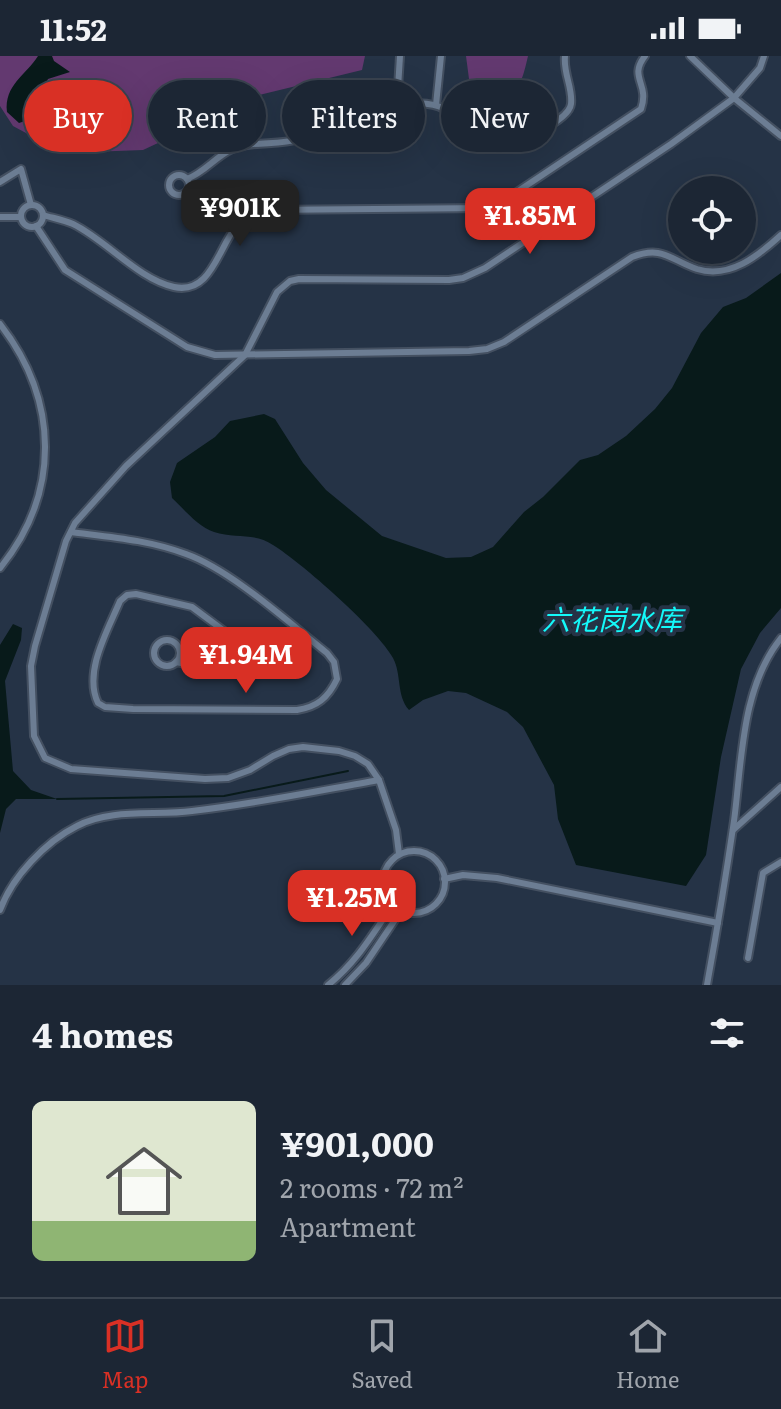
<!DOCTYPE html>
<html lang="en">
<head>
<meta charset="utf-8">
<style>
	body { margin:0; font-family:Literata,"Noto Sans SC",serif; background:#293240; color:#f1f3f6; height:100vh; display:flex; flex-direction:column; font-size:30px; white-space:nowrap }
	* { box-sizing:border-box; margin:0 }
	p { font-size:26px; color:#a0a5ac }
	.icon { flex:none; width:44px; height:44px; fill:none; stroke:currentColor; stroke-width:2; stroke-linecap:round; stroke-linejoin:round }
	.map { position:relative; height:929px; overflow:hidden }
	.drawer { display:flex; flex-direction:column; background:#1c2634; flex:1 }
	.drawer>* { flex:none }
	.top-card { position:absolute; left:24px; top:24px; width:734px; height:72px; display:flex; gap:16px }
	.fabs { position:absolute; left:668px; top:120px; display:grid; gap:16px }
	.fabs a { display:grid; place-items:center; width:88px; height:88px; border-radius:50%; background:#1c2634; box-shadow:0 8px 32px #0002,0 0 0 2px #3a434f; font-size:40px }
	.price { position:absolute; translate:-50% -68px; padding:0 18px; border-radius:16px; background:#d93025; color:#fff; font-size:26px; line-height:52px; filter:drop-shadow(0 2px 4px #0008) }
	.price::after { content:''; position:absolute; left:50%; top:48px; width:24px; height:18px; margin-left:-12px; background:inherit; clip-path:polygon(0 0,100% 0,50% 100%) }
	.price.active { background:#222; color:#fff }
	ul { padding:0; list-style:none }
	li { display:flex; align-items:center; gap:24px; height:200px; padding:0 32px }
	li span { display:grid; place-items:center; flex:none; width:224px; height:160px; border-radius:12px; color:#555 }
	li>.icon { margin-inline-start:auto }
	span .icon { width:96px; height:96px; fill:#fffc; stroke-width:1 }
	li b { font-size:34px }
	h2 { display:flex; justify-content:space-between; align-items:center; height:96px; padding:0 32px; font-size:34px }
	.chip { padding:0 28px; border-radius:36px; background:#1c2634; box-shadow:0 8px 32px #0002,0 0 0 2px #3a434f; font-size:28px; line-height:72px }
	.chip.active { background:#d93025; color:#fff }
	.status { display:flex; justify-content:space-between; align-items:center; height:56px; padding:0 40px; background:#1c2634; direction:ltr }
	.status svg { height:22px; fill:currentColor }
	.tabs { display:flex; justify-content:space-around; align-items:center; height:112px; border-top:2px solid #3a434f; background:#1c2634; font-size:22px; color:#a0a5ac }
	.tabs a { display:grid; justify-items:center; gap:4px }
	.tabs .active { color:#d93025 }
	.map>svg:first-child { display:block }
	.green { fill:#633970 }
	.water { fill:#081a1a }
	.lines { fill:none; stroke-linecap:round; stroke-linejoin:round }
	.stream { stroke:#081a1a; stroke-width:2 }
	.minor-casing { stroke:#445061; stroke-width:10 }
	.minor { stroke:#6c7d93; stroke-width:6 }
	.labels { text-anchor:middle; stroke-width:8; stroke-linejoin:round; paint-order:stroke }
	.water-label { font-size:28px; font-style:italic; fill:#14f8f9; stroke:#253346 }
</style>
</head>
<body>
<div class="status"><b>11:52</b><svg viewBox="0 0 49 12"><path d="M0 12V9h3v3zM5 12V6h3v6zM10 12V3h3v9zM15 12V0h3v12zM26 1h20v11H26zM47 4h2v5h-2z"/></svg></div>
<div class="map">
<svg width="781" height="929" viewBox="0 0 781 929">
	<rect width="100%" height="100%" fill="#253346"/>
	<g class="green">
		<path d="M0 0H365L362 14 222 48 186 74 143 94 63 97 13 70 0 50Z"/>
		<path d="M466 0H528C522 26 520 35 495 49L477 43 469 23Z"/>
	</g>
	<g class="water">
		<path d="M38 0H52L54 5 70 16 48 23 28 64 19 67 7 56C4 29 26 19 38 0Z"/>
		<path d="M781 217V552L760 577 741 613 721 701 706 799 686 830 576 809 558 763 554 729 523 671 507 656 466 637 448 635 423 644 409 654C396 639 402 619 393 602 379 575 301 506 273 489 254 476 235 483 214 476 198 471 184 453 172 442L170 426 177 407 215 381 230 365 264 358 275 363 303 407 326 434 382 480 446 502 471 501 493 491 524 456 543 441 580 404 598 399 626 380 655 353 672 332 701 277 723 251 746 242Z"/>
		<path d="M13 568 22 572 21 584 5 625 13 715 31 734 57 743H16L6 753 0 777V589Z"/>
	</g>
	<g class="lines">
		<path class="stream" d="M57 743 224 740 348 715"/>
		<defs>
			<g id="minor">
				<path d="M690 0 734 42 781 80"/>
				<path d="M397 48 400 0"/>
				<path d="M436 49 441 0"/>
				<circle cx="179" cy="129" r="10"/>
				<path d="M187 123C205 116 215 101 232 93 254 84 277 90 299 83 329 73 359 54 390 49 404 47 432 45 444 53 461 64 473 84 494 88 510 91 569 66 571 48 573 32 563 17 565 0"/>
				<path d="M0 126 21 113 31 149"/>
				<circle cx="32" cy="160" r="11"/>
				<path d="M43 159C53 162 64 164 73 168 106 184 138 223 174 231 211 239 218 192 236 171 243 162 252 158 261 154L489 152 499 148 641 53C650 27 628 22 645 0"/>
				<path d="M0 161H21"/>
				<path d="M36 170 65 214 187 291 215 299 469 295 487 293 504 286 632 201C663 189 670 204 697 213 730 223 758 200 781 179"/>
				<path d="M0 268C59 344 61 437 0 512"/>
				<path d="M71 476C110 481 149 484 186 498 231 514 288 566 327 597L334 606 337 623C328 642 317 651 297 654L133 653 105 651 98 647C83 616 108 574 120 545L127 539 136 538 192 551 247 592 249 599 243 611 197 610 176 606"/>
				<circle cx="167" cy="597" r="13"/>
				<path d="M733 774 781 731"/>
				<circle cx="414" cy="826" r="31"/>
				<path d="M399 798 396 774 379 724 368 708 355 700 339 695 303 691 289 693 273 700 250 714 228 722 205 723 71 713 45 702 34 680 31 610 35 590 66 485 75 467 126 410 245 299 277 236 290 225 299 223 449 224 463 222 485 212 671 88 734 42 760 12 764 0"/>
				<path d="M444 823 463 819 497 822 718 867"/>
				<path d="M0 854C12 821 45 786 77 770 111 752 155 760 192 755 255 748 317 735 379 724"/>
				<path d="M748 902 763 817 781 806"/>
				<path d="M328 929C356 907 372 879 392 850"/>
				<path d="M345 929 366 907 401 855"/>
				<path d="M707 929C717 874 726 820 734 765 742 705 741 632 781 582"/>
			</g>
		</defs>
		<use href="#minor" class="minor-casing"/>
		<use href="#minor" class="minor"/>
	</g>
	<g class="labels">
		<g class="water-label">
			<text x="612" y="574">六花岗水库</text>
		</g>
	</g>
</svg>
<div class="fabs">
<a><svg class="icon" aria-label="locate" viewBox="0 0 24 24"><circle cx="12" cy="12" r="6"/><path d="M12 2v4M12 18v4M2 12h4M18 12h4"/></svg></a>
</div>
<b class="price active" style="left:240px;top:192px">¥901K</b>
<b class="price" style="left:530px;top:200px">¥1.85M</b>
<b class="price" style="left:246px;top:639px">¥1.94M</b>
<b class="price" style="left:352px;top:882px">¥1.25M</b>
<div class="top-card">
<a class="chip active">Buy</a>
<a class="chip">Rent</a>
<a class="chip">Filters</a>
<a class="chip">New</a>
</div>
</div>
<section class="drawer">
<h2>4 homes<svg class="icon" aria-label="filters" viewBox="0 0 24 24"><path d="M4 7h16M4 17h16"/><circle cx="9" cy="7" r="2"/><circle cx="15" cy="17" r="2"/></svg></h2>
<ul>
<li><span style="background:linear-gradient(#dfe7d0 75%,#8fb573 0)"><svg class="icon" aria-label="home" viewBox="0 0 24 24"><path d="M3 11l9-7 9 7M6 9v11h12V9"/></svg></span><div><b>¥901,000</b><p>2 rooms · 72 m²</p><p>Apartment</p></div></li>
</ul>
</section>
<nav class="tabs">
<a class="active"><svg class="icon" aria-label="map" viewBox="0 0 24 24"><path d="M3 6l6-2 6 2 6-2v14l-6 2-6-2-6 2zM9 4v14M15 6v14"/></svg>Map</a>
<a><svg class="icon" aria-label="saved" viewBox="0 0 24 24"><path d="M7 4h10v16l-5-4-5 4z"/></svg>Saved</a>
<a><svg class="icon" aria-label="home" viewBox="0 0 24 24"><path d="M3 11l9-7 9 7M6 9v11h12V9"/></svg>Home</a>
</nav>
</body>
</html>
